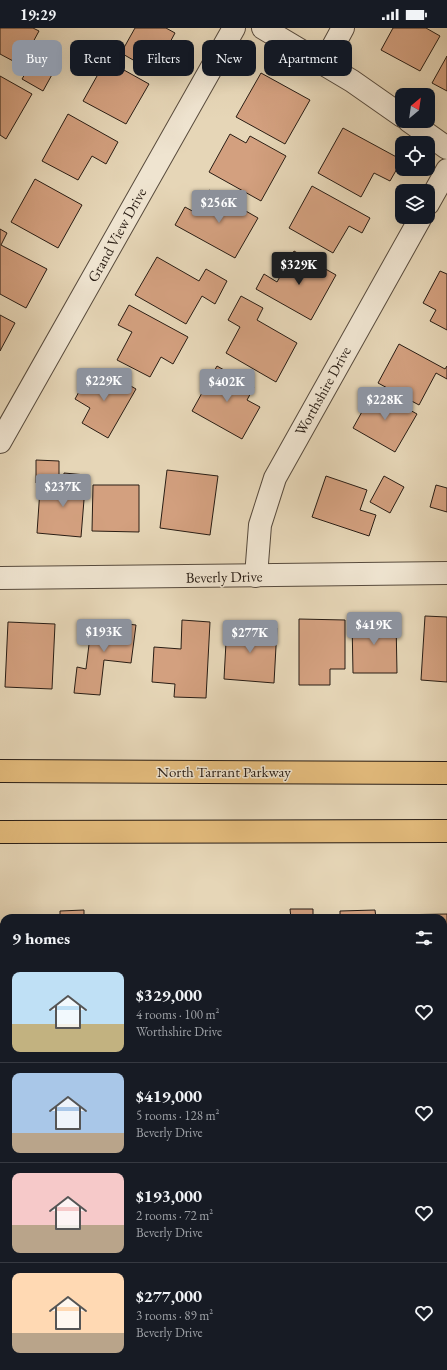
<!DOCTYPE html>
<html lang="en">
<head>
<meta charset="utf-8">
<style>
	body { margin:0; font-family:"EB Garamond",serif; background:#20242c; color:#f1f3f6; height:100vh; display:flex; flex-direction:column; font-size:15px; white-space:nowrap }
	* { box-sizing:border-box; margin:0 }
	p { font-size:13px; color:#9ea1a6 }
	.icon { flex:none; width:22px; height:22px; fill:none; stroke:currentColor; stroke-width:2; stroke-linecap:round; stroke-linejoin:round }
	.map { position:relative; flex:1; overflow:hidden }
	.details { position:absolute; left:0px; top:886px; width:447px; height:456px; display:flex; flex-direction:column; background:#171b24; border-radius:12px 12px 0 0; box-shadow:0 4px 16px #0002 }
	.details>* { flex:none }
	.top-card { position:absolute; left:12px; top:12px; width:423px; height:36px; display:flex; gap:8px }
	.needle { width:26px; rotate:29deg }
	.controls { position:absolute; left:395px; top:60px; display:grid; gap:8px }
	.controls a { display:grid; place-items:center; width:40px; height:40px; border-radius:8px; background:#171b24; box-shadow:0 4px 16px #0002; font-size:20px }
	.price { position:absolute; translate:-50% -34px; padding:0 9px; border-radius:4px; background:#8c9099; color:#fff; font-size:13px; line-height:26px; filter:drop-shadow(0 1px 2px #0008) }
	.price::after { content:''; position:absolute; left:50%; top:24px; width:12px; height:9px; margin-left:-6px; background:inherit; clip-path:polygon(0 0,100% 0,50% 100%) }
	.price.on { background:#222; color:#fff }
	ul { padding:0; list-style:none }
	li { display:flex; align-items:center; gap:12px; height:100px; padding:0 12px }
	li+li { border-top:1px solid #363941 }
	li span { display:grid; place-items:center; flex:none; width:112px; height:80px; border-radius:8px; color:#555 }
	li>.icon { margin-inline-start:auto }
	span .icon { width:48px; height:48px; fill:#fffc; stroke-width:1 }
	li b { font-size:17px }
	h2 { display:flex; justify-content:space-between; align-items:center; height:48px; padding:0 12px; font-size:17px }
	.pill { padding:0 14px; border-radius:8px; background:#171b24; box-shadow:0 4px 16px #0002; font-size:14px; line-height:36px }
	.pill.on { background:#8c9099; color:#fff }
	.status { display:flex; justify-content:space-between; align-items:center; height:28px; padding:0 20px; background:#171b24; direction:ltr }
	.status svg { height:11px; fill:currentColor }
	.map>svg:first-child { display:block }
	.building { fill:#d3a07f; stroke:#291d14 }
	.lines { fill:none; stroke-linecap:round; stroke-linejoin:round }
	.minor-casing { stroke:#584b3d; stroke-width:24 }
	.major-casing { stroke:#291d14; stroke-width:24 }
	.minor { stroke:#efe4d0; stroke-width:22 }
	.major { stroke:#e3bb7c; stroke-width:22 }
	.labels { text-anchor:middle; stroke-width:3; stroke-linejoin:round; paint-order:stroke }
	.street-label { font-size:15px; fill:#291d14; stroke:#efe4d0 }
</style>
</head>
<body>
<div class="status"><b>19:29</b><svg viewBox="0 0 49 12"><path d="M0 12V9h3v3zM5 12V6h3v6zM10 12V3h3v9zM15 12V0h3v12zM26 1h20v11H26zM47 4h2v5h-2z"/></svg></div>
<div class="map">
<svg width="447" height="1342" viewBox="0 0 447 1342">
	<rect width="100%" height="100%" fill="#e6d6b7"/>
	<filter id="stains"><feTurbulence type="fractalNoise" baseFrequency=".005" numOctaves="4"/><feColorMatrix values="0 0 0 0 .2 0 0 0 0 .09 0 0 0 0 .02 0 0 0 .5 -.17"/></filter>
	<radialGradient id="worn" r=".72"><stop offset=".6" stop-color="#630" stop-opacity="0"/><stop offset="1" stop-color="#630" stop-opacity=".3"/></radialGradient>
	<g class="building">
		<path d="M0 0H33L39 3 26 27 54 43 43 63 22 51 28 41 0 26Z"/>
		<path d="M135 0H166L175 5 154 44 121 25Z"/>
		<path d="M393 0H426L440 8 420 43 381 22Z"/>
		<path d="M447 28V63L432 55Z"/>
		<path d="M106 32 149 56 126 96 83 73Z"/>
		<path d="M261 45 310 72 285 116 236 89Z"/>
		<path d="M0 48 32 66 6 111 0 107Z"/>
		<path d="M68 86 118 114 106 136 92 128 78 152 42 133Z"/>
		<path d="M343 100 402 132 390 153 374 145 361 169 318 145Z"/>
		<path d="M230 106 246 115 250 108 286 128 261 173 209 144Z"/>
		<path d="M35 151 82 177 58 220 11 194Z"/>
		<path d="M312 158 370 190 362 205 349 198 333 225 289 200Z"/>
		<path d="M209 162 258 190 235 230 175 197 185 179 196 185Z"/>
		<path d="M0 201 7 205 1 217 47 241 26 280 0 266Z"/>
		<path d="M294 223 336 247 311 292 256 261 264 246 277 254Z"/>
		<path d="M157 229 199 253 206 241 227 253 215 276 202 268 186 296 135 267Z"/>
		<path d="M440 243 447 246V302L430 293 436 282 423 275Z"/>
		<path d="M241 268 263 280 257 292 297 315 276 354 226 325 240 299 228 292Z"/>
		<path d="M129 277 188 309 173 336 161 329 150 349 117 332 132 304 118 297Z"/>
		<path d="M0 287 15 295 0 323Z"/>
		<path d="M399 316 445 341 447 338V351L436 345 419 377 378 355Z"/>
		<path d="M217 338 254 359 247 372 260 379 242 411 192 383Z"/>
		<path d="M91 342 113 354 115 349 136 361 108 410 82 395 90 380 75 371Z"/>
		<path d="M374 362 417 386 395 424 353 400Z"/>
		<path d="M36 432 59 433V456L36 455Z"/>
		<path d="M167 442 218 448 210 507 160 500Z"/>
		<path d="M64 445 86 447 81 509 37 505 40 461 63 462Z"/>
		<path d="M326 448 367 462 360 482 376 487 369 508 312 489Z"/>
		<path d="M384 448 404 459 390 485 370 474Z"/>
		<path d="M93 457H139V504L92 503Z"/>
		<path d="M436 457 447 460V484L430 479Z"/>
		<path d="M425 588 447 589V654L421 652Z"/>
		<path d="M299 591 345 592V641H330V657H299Z"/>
		<path d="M92 592 136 597 131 635 104 632 100 667 74 665 77 639 86 641Z"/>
		<path d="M182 592 210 594 206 670 174 669 175 656 152 654 154 619 181 621Z"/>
		<path d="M352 592H396L397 645H353Z"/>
		<path d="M8 594 55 596 52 661 5 659Z"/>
		<path d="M227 596 277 600 274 655 224 651Z"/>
		<path d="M290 881H313V890H291Z"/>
		<path d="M84 882V890H60V883Z"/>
		<path d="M375 882 376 890H340V883Z"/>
		<path d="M447 886V951H443V890H393L392 887Z"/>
		<rect x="0" y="896" width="4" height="63"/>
		<path d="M443 1039H447L446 1090H443Z"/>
		<path d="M0 1046 4 1047V1087L0 1086Z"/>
		<path d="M0 1130 4 1131 3 1185 0 1184Z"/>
		<path d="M447 1136V1152L443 1149V1144Z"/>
		<path d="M443 1165 447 1167V1226L443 1224Z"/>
		<path d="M0 1288 4 1289V1338H24L23 1342H9L0 1339Z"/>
		<path d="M39 1338H97L95 1342H38Z"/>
		<path d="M103 1338H147L158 1342H101Z"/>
		<path d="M184 1338H232L233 1342H173Z"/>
		<path d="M269 1338H281L279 1342Z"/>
		<path d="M324 1338H350L357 1342H322Z"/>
	</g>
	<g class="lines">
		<defs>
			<g id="minor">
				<path d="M263 0 352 53 402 88"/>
				<path d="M324 35 343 0"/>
				<path d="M409 93 447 120"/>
				<path d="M428 176 447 142"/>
				<path d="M0 414 234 0"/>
				<path d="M256 548 260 497 275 450 421 189"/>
				<path d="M0 550 447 545"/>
				<path d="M443 995H447"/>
				<path d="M0 1006H4"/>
				<path d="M0 1228 4 1229"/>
				<path d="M446 1342 447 1340"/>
			</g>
			<g id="major">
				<path d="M0 743 447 745"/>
				<path d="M0 804 447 803"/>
			</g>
		</defs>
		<use href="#minor" class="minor-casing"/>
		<use href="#major" class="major-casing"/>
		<use href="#minor" class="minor"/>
		<use href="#major" class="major"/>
	</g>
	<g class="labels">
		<g class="street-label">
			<text transform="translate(117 207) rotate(-61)" y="5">Grand View Drive</text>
			<text transform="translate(323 363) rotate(-61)" y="5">Worthshire Drive</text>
			<text transform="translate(224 549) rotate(-1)" y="5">Beverly Drive</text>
			<text x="224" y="749">North Tarrant Parkway</text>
		</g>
	</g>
	<rect width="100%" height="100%" filter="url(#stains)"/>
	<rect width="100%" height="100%" fill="url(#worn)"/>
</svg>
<div class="controls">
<a><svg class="needle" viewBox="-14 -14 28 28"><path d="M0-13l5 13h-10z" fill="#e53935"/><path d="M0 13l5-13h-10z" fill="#9ea1a6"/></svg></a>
<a><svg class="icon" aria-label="locate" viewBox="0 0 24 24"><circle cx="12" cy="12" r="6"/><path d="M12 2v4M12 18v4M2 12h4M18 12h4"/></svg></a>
<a><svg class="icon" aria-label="layers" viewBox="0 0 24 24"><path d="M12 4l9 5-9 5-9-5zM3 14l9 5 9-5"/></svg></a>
</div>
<b class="price" style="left:219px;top:196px">$256K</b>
<b class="price on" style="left:299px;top:258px">$329K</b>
<b class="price" style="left:104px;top:374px">$229K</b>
<b class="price" style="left:227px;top:375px">$402K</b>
<b class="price" style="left:385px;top:393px">$228K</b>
<b class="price" style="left:63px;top:480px">$237K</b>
<b class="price" style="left:374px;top:618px">$419K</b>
<b class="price" style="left:104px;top:625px">$193K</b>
<b class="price" style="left:250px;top:626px">$277K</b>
<div class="top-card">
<a class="pill on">Buy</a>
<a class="pill">Rent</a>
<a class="pill">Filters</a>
<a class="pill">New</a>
<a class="pill">Apartment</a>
</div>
<section class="details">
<h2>9 homes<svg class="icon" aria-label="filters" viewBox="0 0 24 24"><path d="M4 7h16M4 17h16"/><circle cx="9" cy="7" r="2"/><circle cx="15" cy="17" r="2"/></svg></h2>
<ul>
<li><span style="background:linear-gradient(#bfe0f5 65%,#c2b280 0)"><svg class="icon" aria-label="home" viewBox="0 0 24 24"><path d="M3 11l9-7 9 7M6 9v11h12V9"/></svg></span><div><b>$329,000</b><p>4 rooms · 100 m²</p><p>Worthshire Drive</p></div><svg class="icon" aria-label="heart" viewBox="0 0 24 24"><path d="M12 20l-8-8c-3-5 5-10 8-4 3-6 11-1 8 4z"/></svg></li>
<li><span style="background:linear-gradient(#a9c7e8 75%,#b9a48a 0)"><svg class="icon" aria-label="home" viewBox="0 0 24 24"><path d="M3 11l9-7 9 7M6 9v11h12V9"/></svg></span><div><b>$419,000</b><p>5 rooms · 128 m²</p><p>Beverly Drive</p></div><svg class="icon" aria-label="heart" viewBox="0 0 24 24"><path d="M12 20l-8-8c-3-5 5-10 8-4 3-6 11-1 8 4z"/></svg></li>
<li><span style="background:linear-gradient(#f6c9c9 65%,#b9a48a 0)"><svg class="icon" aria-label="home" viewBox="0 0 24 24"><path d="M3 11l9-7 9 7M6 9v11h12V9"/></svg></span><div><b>$193,000</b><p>2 rooms · 72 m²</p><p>Beverly Drive</p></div><svg class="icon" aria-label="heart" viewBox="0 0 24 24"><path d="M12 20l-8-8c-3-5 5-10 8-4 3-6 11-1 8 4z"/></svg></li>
<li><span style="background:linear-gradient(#ffd9b3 75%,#b9a48a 0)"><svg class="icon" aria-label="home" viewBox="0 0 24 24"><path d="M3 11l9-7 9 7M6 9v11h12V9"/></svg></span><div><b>$277,000</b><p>3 rooms · 89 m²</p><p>Beverly Drive</p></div><svg class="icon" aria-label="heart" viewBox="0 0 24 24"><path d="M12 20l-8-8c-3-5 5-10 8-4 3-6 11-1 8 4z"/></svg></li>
</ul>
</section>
</div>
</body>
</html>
